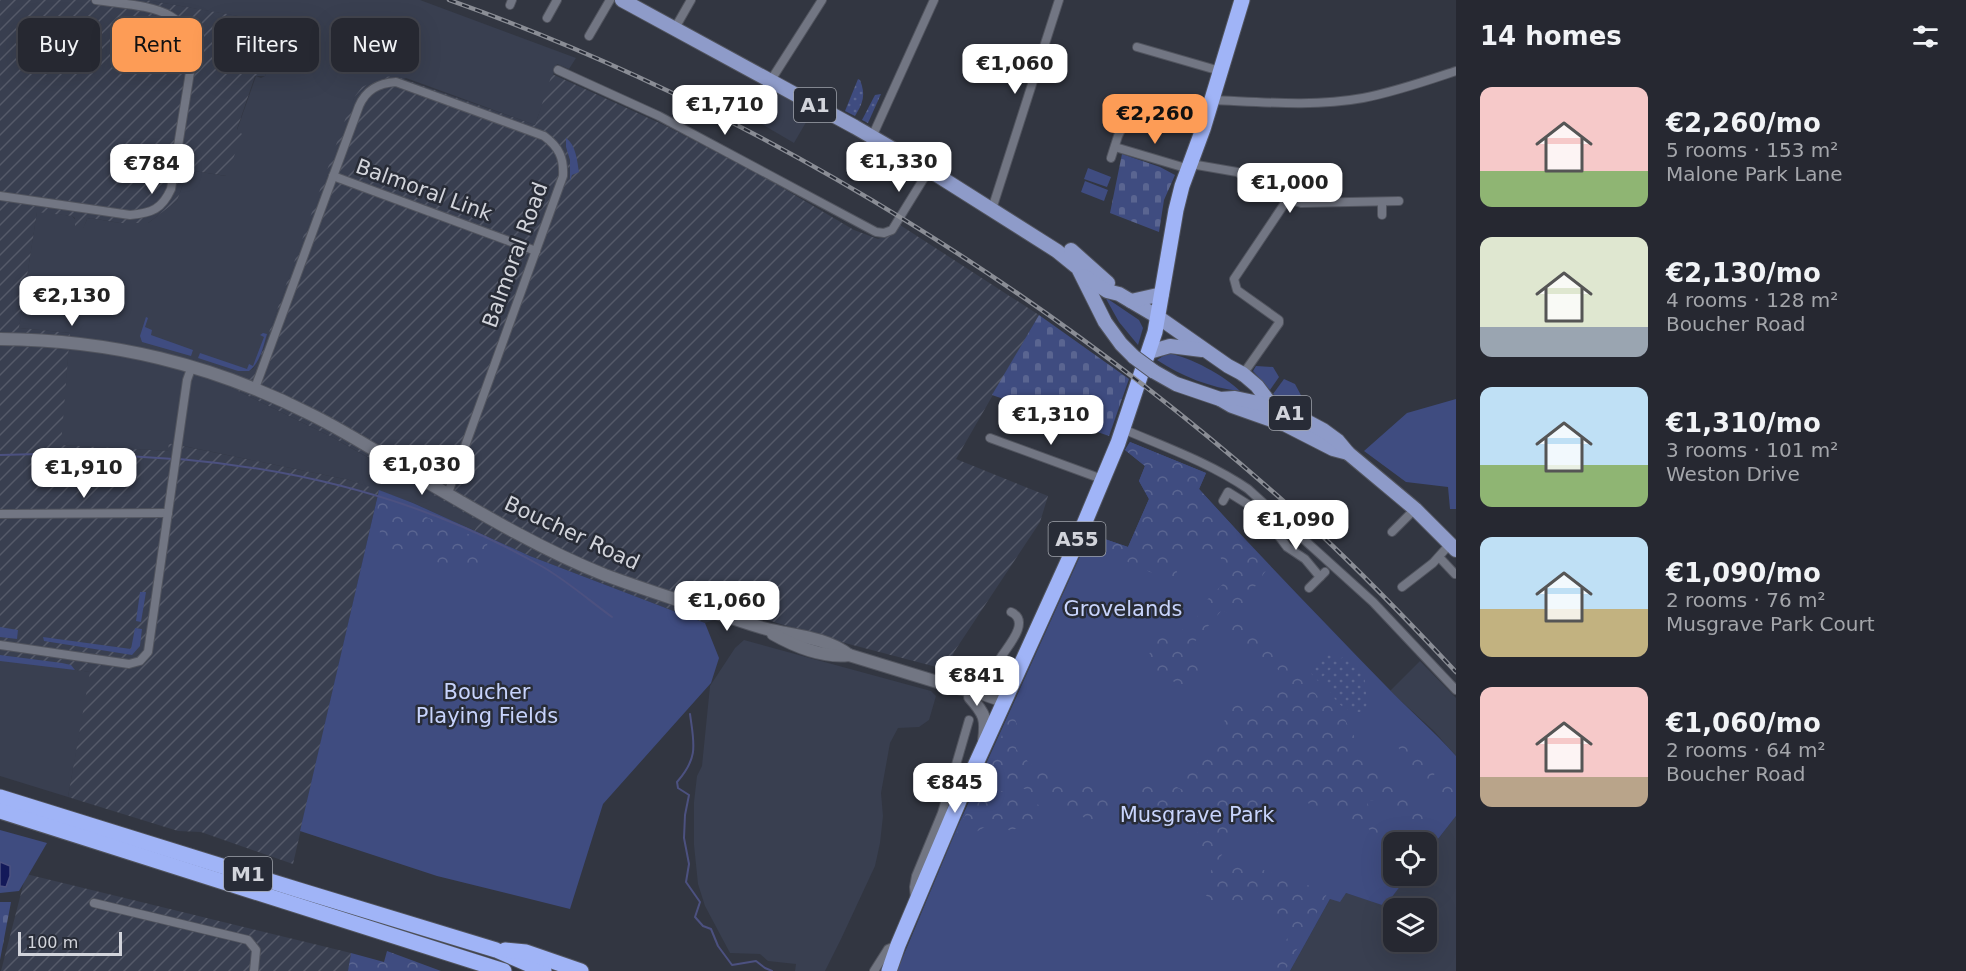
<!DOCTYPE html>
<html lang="en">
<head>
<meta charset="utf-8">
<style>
	body { margin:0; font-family:"DejaVu Sans",sans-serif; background:#2e3039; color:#f1f3f6; height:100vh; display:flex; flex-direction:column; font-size:22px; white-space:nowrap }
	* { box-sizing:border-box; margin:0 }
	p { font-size:20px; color:#a4a6ab }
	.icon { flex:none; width:33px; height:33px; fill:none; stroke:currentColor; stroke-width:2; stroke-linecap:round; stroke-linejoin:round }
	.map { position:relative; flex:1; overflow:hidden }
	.panel { display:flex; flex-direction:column; background:#262831; width:510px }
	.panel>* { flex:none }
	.hud { position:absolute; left:18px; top:18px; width:570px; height:54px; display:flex; gap:12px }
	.tools { position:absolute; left:1383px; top:832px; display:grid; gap:12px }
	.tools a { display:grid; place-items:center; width:54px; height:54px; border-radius:12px; background:#262831; box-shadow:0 6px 24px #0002,0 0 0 2px #42444d; font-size:30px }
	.scale { position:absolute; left:18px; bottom:15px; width:104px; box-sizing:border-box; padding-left:6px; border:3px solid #d2d4db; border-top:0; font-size:16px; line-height:21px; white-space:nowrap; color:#d2d4db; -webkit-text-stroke:4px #282c37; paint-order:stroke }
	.price { position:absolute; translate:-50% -51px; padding:0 14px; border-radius:12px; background:#fff; color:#222; font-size:20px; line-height:39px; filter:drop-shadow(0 2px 3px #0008) }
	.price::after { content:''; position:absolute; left:50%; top:36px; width:18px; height:14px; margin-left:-9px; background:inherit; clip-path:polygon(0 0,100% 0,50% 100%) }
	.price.active { background:#fd9c56; color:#111 }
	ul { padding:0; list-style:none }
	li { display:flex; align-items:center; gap:18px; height:150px; padding:0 24px }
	li span { display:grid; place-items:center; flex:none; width:168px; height:120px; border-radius:12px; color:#555 }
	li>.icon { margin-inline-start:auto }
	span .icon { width:72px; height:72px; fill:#fffc; stroke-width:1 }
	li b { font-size:26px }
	h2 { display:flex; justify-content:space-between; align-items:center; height:72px; padding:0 24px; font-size:26px }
	.pill { padding:0 21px; border-radius:12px; background:#262831; box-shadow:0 6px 24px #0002,0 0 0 2px #42444d; font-size:21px; line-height:54px }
	.pill.active { background:#fd9c56; color:#111 }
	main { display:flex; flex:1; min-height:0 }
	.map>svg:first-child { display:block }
	.built { fill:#393f50; fill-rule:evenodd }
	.industrial { fill:url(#industrial-furrows) }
	.green { fill:#3f4c80 }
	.forest { fill:url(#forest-crowns) }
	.cemetery { fill:url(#cemetery-stones) }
	.garden { fill:url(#garden-dots) }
	.water { fill:#131959; stroke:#4c5180; stroke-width:1.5 }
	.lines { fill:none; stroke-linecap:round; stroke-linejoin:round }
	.stream { stroke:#4c5180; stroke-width:2 }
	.street-casing { stroke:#51545e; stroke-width:10 }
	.secondary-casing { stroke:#51545e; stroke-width:14 }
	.primary-casing { stroke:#51545e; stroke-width:16 }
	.highway-casing { stroke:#51545e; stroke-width:17 }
	.street { stroke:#727683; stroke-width:8 }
	.secondary { stroke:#727683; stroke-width:12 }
	.primary { stroke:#8e9bc9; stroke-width:14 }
	.highway { stroke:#a0b4f7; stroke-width:15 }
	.rail-casing { stroke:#8a8d95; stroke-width:4.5 }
	.rail { stroke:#282c37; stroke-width:2; stroke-dasharray:7; stroke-linecap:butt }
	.primary-bridge-casing { stroke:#51545e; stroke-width:16; stroke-linecap:butt }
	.primary-bridge { stroke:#8e9bc9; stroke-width:14 }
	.labels { text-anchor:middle; stroke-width:5; stroke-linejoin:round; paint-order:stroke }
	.shield { fill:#282c37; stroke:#9fa2aa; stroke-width:1.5 }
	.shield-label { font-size:20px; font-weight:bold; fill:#d2d4db }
	.street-label { font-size:21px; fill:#d2d4db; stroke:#282c37 }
	.park-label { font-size:21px; fill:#c8d4fc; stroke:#282c37 }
</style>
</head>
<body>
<main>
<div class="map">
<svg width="1456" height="971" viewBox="0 0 1456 971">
	<defs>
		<pattern id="industrial-furrows" width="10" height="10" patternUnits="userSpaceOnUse" patternTransform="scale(1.5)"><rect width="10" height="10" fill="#393f50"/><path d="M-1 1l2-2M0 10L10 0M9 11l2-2" fill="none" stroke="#555a69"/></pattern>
		<pattern id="forest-crowns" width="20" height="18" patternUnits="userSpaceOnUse" patternTransform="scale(1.5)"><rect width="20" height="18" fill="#3f4c80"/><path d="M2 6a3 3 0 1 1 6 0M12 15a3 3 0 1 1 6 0" fill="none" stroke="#5a6591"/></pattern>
		<pattern id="cemetery-stones" width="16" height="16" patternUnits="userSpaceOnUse" patternTransform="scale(1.5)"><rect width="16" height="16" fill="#3f4c80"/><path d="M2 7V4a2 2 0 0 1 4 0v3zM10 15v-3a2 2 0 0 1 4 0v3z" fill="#5a6591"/></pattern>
		<pattern id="garden-dots" width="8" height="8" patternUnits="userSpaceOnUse" patternTransform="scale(1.5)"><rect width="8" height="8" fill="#3f4c80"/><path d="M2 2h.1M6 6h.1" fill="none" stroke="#5a6591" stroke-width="1.8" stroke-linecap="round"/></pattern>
	</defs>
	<rect width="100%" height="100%" fill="#323641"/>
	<g class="built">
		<path d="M146 0H420L576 58 569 69 557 64 535 125 406 78 355 96 259 360 256 365 249 372 238 391 332 437 481 522 474 531 413 503 349 480 169 443 170 451 60 445 70 333 19 328 37 211 72 216 83 228 87 219 91 218 120 223H148L177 201 188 170 226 176 237 130 256 76 261 78 265 76 279 36 270 35 272 22Z"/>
		<path d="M776 93 812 112 794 143 760 123Z"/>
		<path d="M744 640 931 691 936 696 929 720 919 727 898 728 890 743 881 793 883 816 880 843 875 866 841 939 825 971H795L796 964 768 961 760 954 730 953 705 906 698 884 694 845V802L697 776 702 766 710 686 735 648Z"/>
		<path d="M0 659 91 672 68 797 0 776Z"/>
		<path d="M1420 661 1456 698V756L1434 731 1390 691Z"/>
		<path d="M1456 816V971H1290L1330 899 1346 893 1385 905 1408 876H1426L1427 853ZM1394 909H1426V942H1394Z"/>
	</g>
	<g class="industrial">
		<path d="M0 0H146L273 22 271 35 280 36 265 76H255L237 129 242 134 227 176 188 170 177 201 148 223H120L91 218 87 219 83 229 75 227V218L72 216 37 212 19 328 70 333 61 445 169 451 168 443 349 480 379 490 293 864 201 832 178 831 68 797 90 672 0 659Z"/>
		<path d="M552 74 666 126 764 177 854 230 878 239 891 234 900 225 1039 315 956 459 1048 496 1040 522 954 652 948 670 826 638 739 611 705 623 530 556 474 531 480 522 373 460 332 437 238 391 245 373 253 369 259 360 346 117 355 96 362 87 383 77 395 76 535 125Z"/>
		<path d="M26 874 351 953 348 971H1Z"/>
	</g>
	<g class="green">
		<path d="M566 138C576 145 577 160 579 172L572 175 570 181V160L566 147Z"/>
		<path d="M1088 168 1111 177 1107 187 1084 179Z"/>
		<path d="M1085 181 1108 190 1104 201 1081 192Z"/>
		<path d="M1105 297 1139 320 1143 328 1138 345 1119 322Z"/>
		<path d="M146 317 148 318 145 327 152 330 151 335 193 350 191 356 142 342 140 336Z"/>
		<path d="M263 333 267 334C263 347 260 363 249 371H238L198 358 200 353 247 369 249 364 253 366 264 337 260 335Z"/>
		<path d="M1168 353C1192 358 1223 375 1240 391 1211 388 1181 376 1157 360Z"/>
		<path d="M1256 366 1273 367 1279 377 1270 390 1253 371Z"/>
		<path d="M1284 379 1295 384 1303 399 1300 403 1277 397 1273 394Z"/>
		<path d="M1456 399V509H1450L1448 487 1406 482 1364 451 1407 413Z"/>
		<path d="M1130 442 1206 473 1199 489C1260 556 1322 620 1385 685 1408 709 1434 731 1456 756V816L1427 853 1426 843H1394V876H1408L1385 906 1346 893 1340 902 1330 899 1290 971H897L957 828 1090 534 1128 547 1149 499 1139 481 1145 466 1125 450Z"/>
		<path d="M379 490 413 503 530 556 705 623 719 658 711 683 603 804 570 909 437 876 300 831Z"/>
		<path d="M140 592H146L141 622 136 621Z"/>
		<path d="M0 627 18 630 17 639 0 637Z"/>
		<path d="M135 628 142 629 140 646 132 655 44 641 43 637 131 649Z"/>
		<path d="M0 655 62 663 71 665 75 670 0 661Z"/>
		<path d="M0 830 47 843 19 891 0 893Z"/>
	</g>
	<g class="forest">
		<path d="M1130 442 1206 473 1199 489 1269 566 1235 616 1251 618 1291 662 1319 698 1342 713 1351 732 1375 762 1414 800 1432 820 1423 829 1381 799 1367 801 1373 821 1403 843H1394L1393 848 1361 823 1278 792 1270 819 1237 831 1221 856 1224 864H1245L1328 892 1285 971H1267L1273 965 1289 935 1269 901 1219 907 1198 888 1216 864 1201 854 1196 837 1206 811 1191 794 1145 822 1137 814 1136 784 1166 782 1183 790 1185 775 1216 735 1235 703 1247 701 1263 709 1288 678 1221 622 1234 616 1222 610 1186 652 1204 667 1187 690 1160 673 1136 678 1158 638 1194 626 1202 605 1228 579 1220 556 1181 552 1175 564 1179 581 1150 572 1086 543 1090 534 1128 547 1149 499 1139 481 1145 466 1125 450Z"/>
		<path d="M381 499 488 542 478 573 383 548C379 542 380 541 380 534 380 521 373 510 381 499Z"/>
		<path d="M1012 711 1020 733 1016 749 1037 771 1099 788 1114 811 1104 827 987 771Z"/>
		<path d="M1400 735 1420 744 1436 763 1434 776 1441 786 1451 785 1456 789V795L1446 806 1392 740Z"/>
		<path d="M980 783 1047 808 1031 821 1011 831 992 823 951 846Z"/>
		<path d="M387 951 441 971H348L351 953 384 962Z"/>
	</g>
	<g class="cemetery">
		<path d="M1122 154 1160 167 1175 175 1164 200 1159 232 1110 213Z"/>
		<path d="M1039 315 1129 379 1109 436 992 395Z"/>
		<path d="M0 902H11L0 960Z"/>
	</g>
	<g class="garden">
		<path d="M858 79 860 80C866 95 863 103 855 116L845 111Z"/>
		<path d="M881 94 868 123 862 120 875 95Z"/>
		<path d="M1328 653 1337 662 1346 654 1364 672 1367 704 1365 709 1360 712C1342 713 1328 694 1326 678L1334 669 1333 667 1318 681 1308 670Z"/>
	</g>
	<path class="water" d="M0 862 10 866V876L6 887 0 886Z"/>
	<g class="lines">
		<g class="stream">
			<path d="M0 455 80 453 174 459"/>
			<path d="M179 459C306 470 432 503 543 567 567 581 590 601 612 617"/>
			<path d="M690 714C694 744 699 757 677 782L678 788 689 795 685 815 684 838 689 864 686 882 700 902 695 917 703 926 711 929 718 946 732 965 756 961 765 968 772 971"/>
		</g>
		<defs>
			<g id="street">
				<path d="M510 5 512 0"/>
				<path d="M547 18 557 0"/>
				<path d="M675 28 691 0"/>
				<path d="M589 36 610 0"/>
				<path d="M1137 47 1220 71"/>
				<path d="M558 70 659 116 876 232 884 233 892 230 929 170"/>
				<path d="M771 80 822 0"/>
				<path d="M1212 100C1262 102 1314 107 1363 98 1395 92 1426 81 1456 71"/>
				<path d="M872 137 934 0"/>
				<path d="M1115 147 1189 169"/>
				<path d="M1111 158 1118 136 1133 105 1124 101"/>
				<path d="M1191 164 1237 172 1276 196 1301 203 1399 201"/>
				<path d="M333 176 536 251"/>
				<path d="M0 196 130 215C152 213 162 209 171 189L191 66C198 4 141 7 96 0"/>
				<path d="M1382 202V215"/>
				<path d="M992 209 1059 0"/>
				<path d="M1241 377 1279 323V320L1237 290 1234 279 1287 200"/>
				<path d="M255 388 359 106C366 90 378 83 396 82L544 136C559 147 564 158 563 176L448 493"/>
				<path d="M1123 429C1165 447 1210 463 1248 489L1373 602 1456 690"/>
				<path d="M990 438 1102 479"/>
				<path d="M1223 501 1228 492 1252 507 1266 519 1287 547 1305 559 1320 577"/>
				<path d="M0 514 168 513"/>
				<path d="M1392 532 1415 509"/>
				<path d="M1439 557 1455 574"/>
				<path d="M1402 587 1433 563 1450 544"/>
				<path d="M1309 588 1325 572"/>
				<path d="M0 645 129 664 140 661 148 652 187 380 192 366"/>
				<path d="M991 674C994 668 997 662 1001 657 1008 646 1031 621 1011 612"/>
				<path d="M915 899 914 887 916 876 942 813 969 720"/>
				<path d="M94 903 248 940 256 950 254 971"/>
				<path d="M874 971 888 949 898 945"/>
			</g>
			<g id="secondary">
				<path d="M0 339C111 340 211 364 310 414 349 433 385 457 422 479 480 513 542 550 605 575 640 588 675 599 710 611 727 616 745 623 763 628 793 636 824 636 849 655"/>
				<path d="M773 634C796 647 823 658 849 655L957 688 980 693 1003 701"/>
				<path d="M976 685 997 689 1013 680"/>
				<path d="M970 697C985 714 987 719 984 741"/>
			</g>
			<g id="primary">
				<path d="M622 0 855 127 929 170 1057 251 1078 268 1105 322 1121 344 1134 357"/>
				<path d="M1071 250 1108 283"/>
				<path d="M1084 276 1107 291 1119 294 1158 317 1228 366 1243 374 1257 386 1272 406"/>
				<path d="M1131 301 1162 294"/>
				<path d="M1149 352 1170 346 1202 350"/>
				<path d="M1153 371 1176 384 1220 399 1232 406 1286 425 1333 449 1348 453"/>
				<path d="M1220 399 1235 398 1272 406 1295 415 1323 430 1338 441 1348 453 1415 509 1456 550"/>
			</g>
			<g id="highway">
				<path d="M0 797 299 890 496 950 544 971"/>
				<path d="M0 811 504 971"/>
				<path d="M505 950 526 952 581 971"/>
				<path d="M889 971 898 945 959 801 1074 548 1118 443 1155 332 1176 210 1182 186 1203 129 1242 0"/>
			</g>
		</defs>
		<use href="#street" class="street-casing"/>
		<use href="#secondary" class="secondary-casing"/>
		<use href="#primary" class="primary-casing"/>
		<use href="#highway" class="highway-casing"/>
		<use href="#street" class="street"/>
		<use href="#secondary" class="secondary"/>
		<use href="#primary" class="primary"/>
		<use href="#highway" class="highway"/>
		<defs>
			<path id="rail" d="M449 0C768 113 1068 304 1318 532 1366 577 1411 624 1456 672"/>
		</defs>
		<use href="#rail" class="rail-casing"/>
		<use href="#rail" class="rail"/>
		<defs>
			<path id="primary-bridge" d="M1134 357 1153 371"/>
		</defs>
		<use href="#primary-bridge" class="primary-bridge-casing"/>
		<use href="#primary-bridge" class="primary-bridge"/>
	</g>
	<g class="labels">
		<g class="shield">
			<rect x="794" y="88" width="42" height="34" rx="4.5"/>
			<rect x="1269" y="396" width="42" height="34" rx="4.5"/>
			<rect x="1048.5" y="522" width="57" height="34" rx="4.5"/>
			<rect x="224" y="857" width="48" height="34" rx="4.5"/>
		</g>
		<g class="shield-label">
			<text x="815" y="112">A1</text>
			<text x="1290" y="420">A1</text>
			<text x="1077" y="546">A55</text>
			<text x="248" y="881">M1</text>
		</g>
		<g class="street-label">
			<text transform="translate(424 190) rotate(20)" y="7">Balmoral Link</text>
			<text transform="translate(515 255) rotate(-70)" y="7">Balmoral Road</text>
			<text transform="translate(572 533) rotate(25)" y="7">Boucher Road</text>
		</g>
		<g class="park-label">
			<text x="1123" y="616">Grovelands</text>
			<text x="487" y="699">Boucher<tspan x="487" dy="24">Playing Fields</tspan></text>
			<text x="1197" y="822">Musgrave Park</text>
		</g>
	</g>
</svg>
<div class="tools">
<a><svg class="icon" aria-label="locate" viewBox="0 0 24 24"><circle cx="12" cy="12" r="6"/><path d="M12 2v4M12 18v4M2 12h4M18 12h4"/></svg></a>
<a><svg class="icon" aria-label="layers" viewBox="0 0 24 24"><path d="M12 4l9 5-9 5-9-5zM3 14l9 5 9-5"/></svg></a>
</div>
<div class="scale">100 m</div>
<b class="price" style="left:1015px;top:95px">€1,060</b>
<b class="price" style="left:725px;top:136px">€1,710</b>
<b class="price active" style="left:1155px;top:145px">€2,260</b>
<b class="price" style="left:899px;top:193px">€1,330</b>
<b class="price" style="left:152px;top:195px">€784</b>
<b class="price" style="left:1290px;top:214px">€1,000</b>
<b class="price" style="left:72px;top:327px">€2,130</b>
<b class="price" style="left:1051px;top:446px">€1,310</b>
<b class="price" style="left:422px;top:496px">€1,030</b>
<b class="price" style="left:84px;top:499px">€1,910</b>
<b class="price" style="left:1296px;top:551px">€1,090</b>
<b class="price" style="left:727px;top:632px">€1,060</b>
<b class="price" style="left:977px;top:707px">€841</b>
<b class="price" style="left:955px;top:814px">€845</b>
<div class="hud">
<a class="pill">Buy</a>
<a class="pill active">Rent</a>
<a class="pill">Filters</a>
<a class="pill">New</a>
</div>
</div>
<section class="panel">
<h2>14 homes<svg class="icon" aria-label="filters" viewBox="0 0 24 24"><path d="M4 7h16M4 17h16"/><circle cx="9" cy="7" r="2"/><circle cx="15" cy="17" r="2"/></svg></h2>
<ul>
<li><span style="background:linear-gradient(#f6c9c9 70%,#8fb573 0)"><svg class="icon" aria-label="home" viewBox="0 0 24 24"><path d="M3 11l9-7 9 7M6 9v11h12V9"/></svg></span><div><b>€2,260/mo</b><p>5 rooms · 153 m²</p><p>Malone Park Lane</p></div></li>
<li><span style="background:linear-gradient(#dfe7d0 75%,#9aa5b1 0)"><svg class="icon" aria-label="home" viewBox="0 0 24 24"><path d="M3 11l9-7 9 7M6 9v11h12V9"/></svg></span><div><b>€2,130/mo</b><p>4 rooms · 128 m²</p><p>Boucher Road</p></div></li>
<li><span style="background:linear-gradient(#bfe0f5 65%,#8fb573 0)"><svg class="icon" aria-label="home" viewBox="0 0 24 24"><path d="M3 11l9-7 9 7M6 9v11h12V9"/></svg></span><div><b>€1,310/mo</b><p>3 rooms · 101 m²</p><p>Weston Drive</p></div></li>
<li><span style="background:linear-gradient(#bfe0f5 60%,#c2b280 0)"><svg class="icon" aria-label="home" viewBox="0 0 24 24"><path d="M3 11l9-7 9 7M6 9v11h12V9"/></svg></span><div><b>€1,090/mo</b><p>2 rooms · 76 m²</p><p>Musgrave Park Court</p></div></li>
<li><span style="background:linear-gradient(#f6c9c9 75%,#b9a48a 0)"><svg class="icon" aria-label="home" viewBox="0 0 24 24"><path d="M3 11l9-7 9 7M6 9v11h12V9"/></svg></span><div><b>€1,060/mo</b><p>2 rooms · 64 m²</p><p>Boucher Road</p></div></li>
</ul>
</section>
</main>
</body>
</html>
